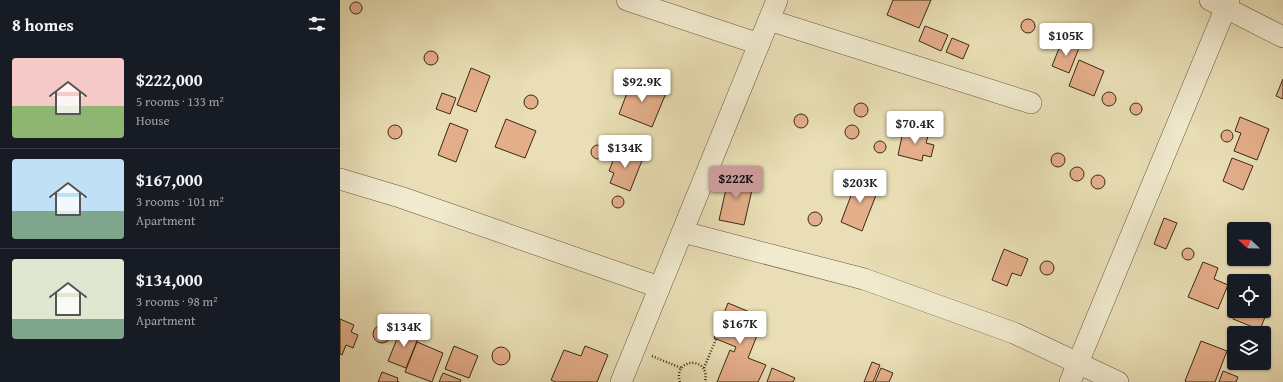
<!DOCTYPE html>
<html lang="en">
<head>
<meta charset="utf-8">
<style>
	body { margin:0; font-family:"Gentium Book Plus",serif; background:#242831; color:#f1f3f6; height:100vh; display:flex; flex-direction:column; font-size:15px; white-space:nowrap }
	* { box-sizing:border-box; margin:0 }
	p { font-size:13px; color:#9ea1a6 }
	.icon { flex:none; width:22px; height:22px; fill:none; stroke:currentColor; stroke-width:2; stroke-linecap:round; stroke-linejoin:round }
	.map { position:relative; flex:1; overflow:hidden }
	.side { display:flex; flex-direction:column; background:#171b24; width:340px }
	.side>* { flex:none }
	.needle { width:26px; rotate:292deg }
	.buttons { position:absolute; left:887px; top:222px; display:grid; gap:8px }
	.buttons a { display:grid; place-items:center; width:44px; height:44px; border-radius:4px; background:#171b24; box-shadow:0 1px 3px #0004; font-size:20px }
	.price { position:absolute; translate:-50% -34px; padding:0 9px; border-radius:4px; background:#fff; color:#222; font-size:13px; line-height:26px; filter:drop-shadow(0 1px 2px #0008) }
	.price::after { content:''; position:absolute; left:50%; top:24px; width:12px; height:9px; margin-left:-6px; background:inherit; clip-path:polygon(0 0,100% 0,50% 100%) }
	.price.current { background:#c59692; color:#111 }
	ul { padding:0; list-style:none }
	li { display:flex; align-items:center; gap:12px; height:100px; padding:0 12px }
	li+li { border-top:1px solid #363941 }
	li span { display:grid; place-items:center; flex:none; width:112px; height:80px; border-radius:4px; color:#555 }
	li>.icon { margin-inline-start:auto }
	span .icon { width:48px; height:48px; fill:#fffc; stroke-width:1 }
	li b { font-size:17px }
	h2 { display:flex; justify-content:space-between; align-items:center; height:48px; padding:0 12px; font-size:17px }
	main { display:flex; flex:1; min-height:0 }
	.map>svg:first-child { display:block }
	.building { fill:#e4ae8a; stroke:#3a2a13 }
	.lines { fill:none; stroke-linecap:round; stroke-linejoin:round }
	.minor-casing { stroke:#66573c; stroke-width:22 }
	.path { stroke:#3a2a13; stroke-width:2.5; stroke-dasharray:1 2; stroke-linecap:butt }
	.minor { stroke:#f1eacf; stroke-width:21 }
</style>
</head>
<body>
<main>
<section class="side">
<h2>8 homes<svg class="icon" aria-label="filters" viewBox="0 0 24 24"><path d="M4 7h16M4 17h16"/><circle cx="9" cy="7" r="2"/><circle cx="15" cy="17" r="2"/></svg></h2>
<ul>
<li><span style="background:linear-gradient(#f6c9c9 60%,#8fb573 0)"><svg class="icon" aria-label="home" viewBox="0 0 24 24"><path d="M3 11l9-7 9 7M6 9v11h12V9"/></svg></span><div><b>$222,000</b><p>5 rooms · 133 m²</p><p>House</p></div></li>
<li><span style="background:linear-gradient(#bfe0f5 65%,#7fa58c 0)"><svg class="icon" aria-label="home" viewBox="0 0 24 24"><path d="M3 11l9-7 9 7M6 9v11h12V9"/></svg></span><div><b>$167,000</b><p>3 rooms · 101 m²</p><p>Apartment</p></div></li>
<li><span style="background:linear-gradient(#dfe7d0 75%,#7fa58c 0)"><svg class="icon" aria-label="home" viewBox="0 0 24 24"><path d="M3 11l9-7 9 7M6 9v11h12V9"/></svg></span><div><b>$134,000</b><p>3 rooms · 98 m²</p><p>Apartment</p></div></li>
</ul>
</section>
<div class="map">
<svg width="943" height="382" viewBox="0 0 943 382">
	<rect width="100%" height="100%" fill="#e9deb5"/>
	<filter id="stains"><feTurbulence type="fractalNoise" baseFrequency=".005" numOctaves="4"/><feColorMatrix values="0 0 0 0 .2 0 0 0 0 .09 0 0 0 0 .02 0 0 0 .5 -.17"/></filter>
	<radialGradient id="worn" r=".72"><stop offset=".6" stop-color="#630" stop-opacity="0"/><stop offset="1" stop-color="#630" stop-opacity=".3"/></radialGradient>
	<g class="building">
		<path d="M553 0H591L579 28 547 15Z"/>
		<circle cx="16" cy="8" r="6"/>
		<circle cx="688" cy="26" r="7"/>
		<path d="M585 26 608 35 601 51 579 41Z"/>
		<path d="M612 38 629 45 623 59 606 52Z"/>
		<path d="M722 41 739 48 729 73 712 66Z"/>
		<circle cx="91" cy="58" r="7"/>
		<path d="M739 60 764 71 754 96 729 86Z"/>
		<path d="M131 68 150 76 136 112 117 105Z"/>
		<path d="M943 79V99L936 96Z"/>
		<path d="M292 80 326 93 312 127 279 114Z"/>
		<circle cx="769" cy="99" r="7"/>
		<path d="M102 93 116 98 110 114 96 109Z"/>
		<circle cx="191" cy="102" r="7"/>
		<circle cx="796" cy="109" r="6"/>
		<circle cx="521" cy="110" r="7"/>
		<circle cx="461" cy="121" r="7"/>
		<path d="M900 117 929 129 917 160 894 151 901 133 895 131Z"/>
		<path d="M166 119 196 131 185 158 155 147Z"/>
		<path d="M110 123 128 130 116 162 98 155Z"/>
		<circle cx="55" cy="132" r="7"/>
		<circle cx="512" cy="132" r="7"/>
		<path d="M564 127 589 133 586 143 594 145 591 157 583 155 582 161 558 155Z"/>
		<circle cx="887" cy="136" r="6"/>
		<circle cx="540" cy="147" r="6"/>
		<circle cx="258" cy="152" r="7"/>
		<path d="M278 148 303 158 290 191 270 183 274 173 269 171Z"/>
		<circle cx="718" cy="160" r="7"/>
		<path d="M892 158 913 166 903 190 883 181Z"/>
		<circle cx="737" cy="174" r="7"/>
		<circle cx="758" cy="182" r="7"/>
		<path d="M389 176 414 181 404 225 379 220Z"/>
		<path d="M518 177 540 185 522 231 501 222Z"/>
		<circle cx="278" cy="202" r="6"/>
		<circle cx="475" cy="219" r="7"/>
		<path d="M824 218 837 223 826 249 814 244Z"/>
		<circle cx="848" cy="254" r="6"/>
		<path d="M664 249 688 259 681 276 672 273 667 286 652 280Z"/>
		<circle cx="707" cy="268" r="7"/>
		<path d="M863 262 878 268 874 279 888 285 878 309 848 297Z"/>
		<path d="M924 302 930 304 920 330 893 319 896 311H924Z"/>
		<path d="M388 303 424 318 408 358 426 365 418 382H377L390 350 394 352 396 347 374 338Z"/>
		<path d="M0 319 14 325 11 332 18 335 13 348 6 345 2 355 0 354Z"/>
		<circle cx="42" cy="334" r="9"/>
		<path d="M61 329 79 336 66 368 48 361Z"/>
		<path d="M861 341 887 351 875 382H847L845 381Z"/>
		<path d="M77 342 103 353 92 382 65 372Z"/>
		<path d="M114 346 138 356 129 378 105 369Z"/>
		<path d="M245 346 268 355 257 382H216L211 380 224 350 241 356Z"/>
		<circle cx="161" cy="356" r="9"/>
		<path d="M532 362 540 365 533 382H524Z"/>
		<path d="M432 368 455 378 453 382H427Z"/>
		<path d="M541 368 553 373 549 382H535Z"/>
		<path d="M883 371 898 377 896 382H879Z"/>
		<path d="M42 372 58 378 57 381 59 382H38Z"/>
		<path d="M103 373 121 380 120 382H99Z"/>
	</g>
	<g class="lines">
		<defs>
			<g id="minor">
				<path d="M287 0 419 44"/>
				<path d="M870 0 943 37"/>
				<path d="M429 20 691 103"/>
				<path d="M0 179 60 197 319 287"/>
				<path d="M343 232 524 279 674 333 778 382"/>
				<path d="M281 382 437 0"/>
				<path d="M730 382 889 0"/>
			</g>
		</defs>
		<use href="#minor" class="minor-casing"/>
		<g class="path">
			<path d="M312 356 341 368"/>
			<path d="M364 368 376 339"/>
			<path d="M340 382C332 358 371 355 365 382"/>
		</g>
		<use href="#minor" class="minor"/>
	</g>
	<rect width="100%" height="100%" filter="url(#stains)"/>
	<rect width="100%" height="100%" fill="url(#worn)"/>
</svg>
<div class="buttons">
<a><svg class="needle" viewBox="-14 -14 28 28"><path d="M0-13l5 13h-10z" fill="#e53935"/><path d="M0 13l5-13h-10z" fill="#9ea1a6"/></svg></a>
<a><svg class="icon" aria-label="locate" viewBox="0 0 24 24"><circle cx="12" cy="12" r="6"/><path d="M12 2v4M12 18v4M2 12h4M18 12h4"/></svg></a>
<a><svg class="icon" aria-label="layers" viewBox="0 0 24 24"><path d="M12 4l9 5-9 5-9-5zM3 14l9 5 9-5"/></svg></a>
</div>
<b class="price" style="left:726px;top:57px">$105K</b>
<b class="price" style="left:302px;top:103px">$92.9K</b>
<b class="price" style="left:575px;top:145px">$70.4K</b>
<b class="price" style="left:285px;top:169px">$134K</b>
<b class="price current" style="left:396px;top:200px">$222K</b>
<b class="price" style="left:520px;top:204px">$203K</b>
<b class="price" style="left:400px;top:345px">$167K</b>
<b class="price" style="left:64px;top:348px">$134K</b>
</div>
</main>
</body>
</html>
